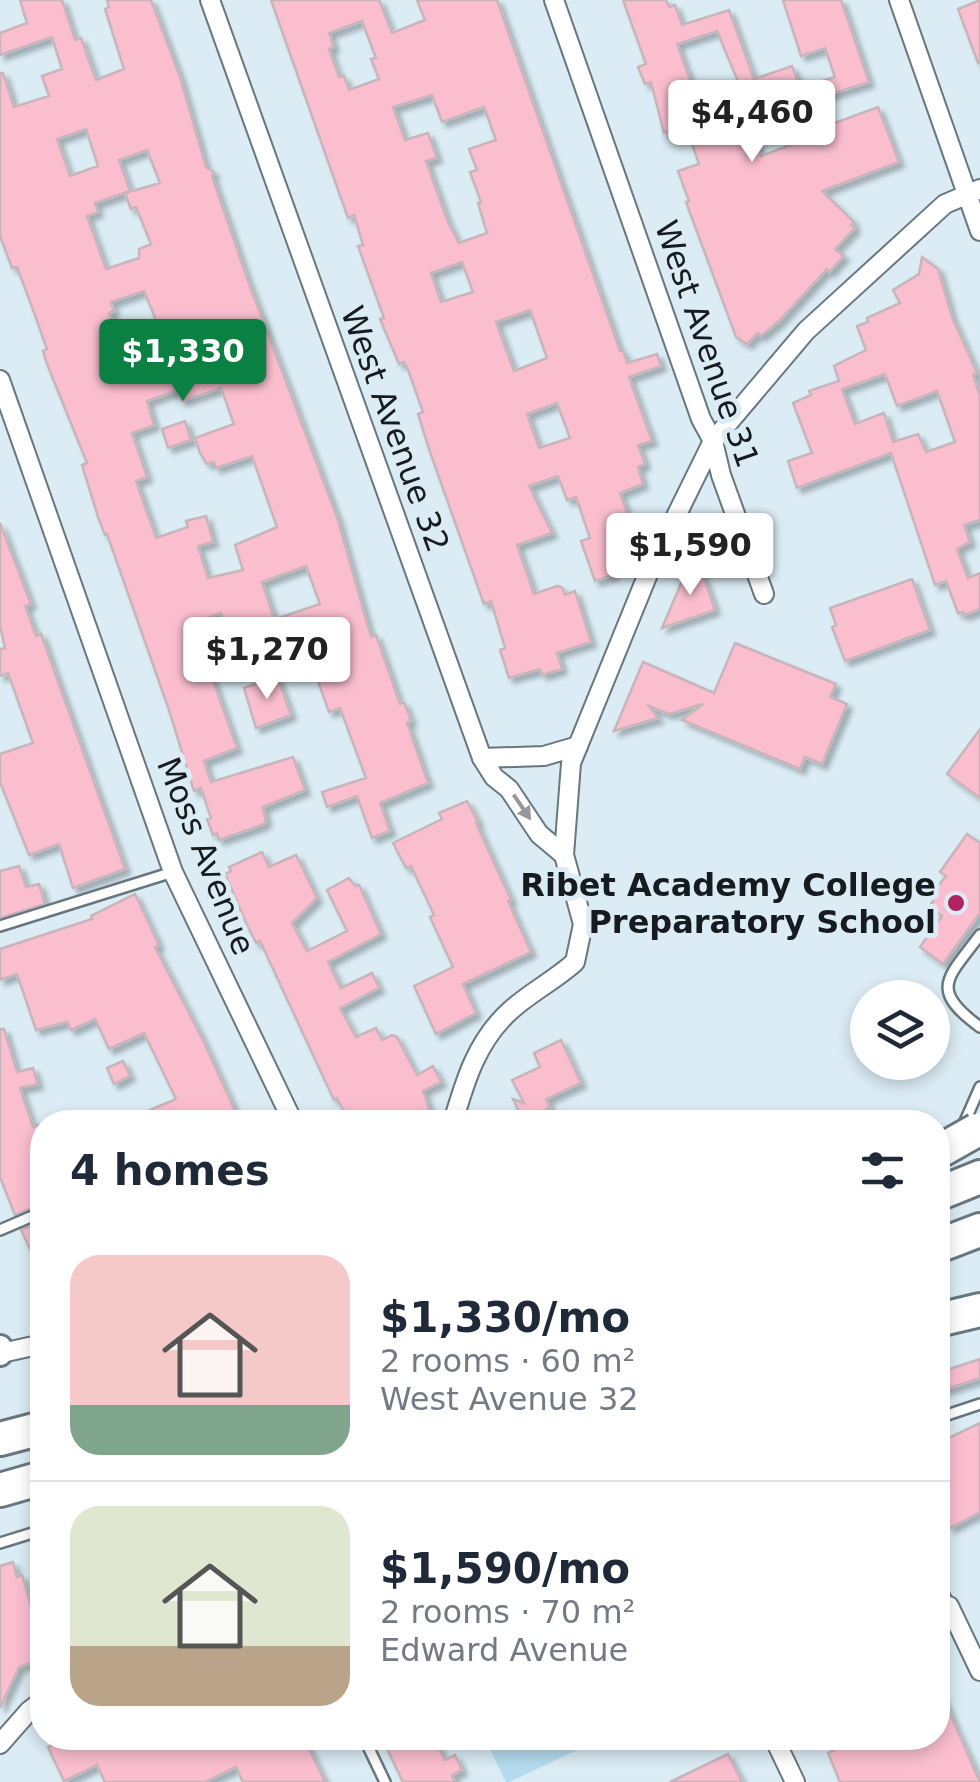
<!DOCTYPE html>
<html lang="en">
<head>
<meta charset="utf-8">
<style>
	body { margin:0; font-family:"DejaVu Sans",sans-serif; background:#f2f2f3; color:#1f2937; height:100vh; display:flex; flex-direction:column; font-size:38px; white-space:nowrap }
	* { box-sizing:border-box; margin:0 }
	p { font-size:32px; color:#747a83 }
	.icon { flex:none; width:55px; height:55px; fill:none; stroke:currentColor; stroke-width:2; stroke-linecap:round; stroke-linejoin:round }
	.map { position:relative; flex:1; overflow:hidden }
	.sheet { position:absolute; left:30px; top:1110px; width:920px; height:640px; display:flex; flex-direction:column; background:#fff; border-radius:40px; box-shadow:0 5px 15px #0003 }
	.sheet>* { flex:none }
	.fabs { position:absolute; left:850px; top:980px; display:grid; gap:20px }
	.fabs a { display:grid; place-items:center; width:100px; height:100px; border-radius:50%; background:#fff; box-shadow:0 5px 15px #0003; font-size:50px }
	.price { position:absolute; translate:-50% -85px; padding:0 22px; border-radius:10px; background:#fff; color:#222; font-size:32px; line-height:65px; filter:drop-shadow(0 2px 5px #0008) }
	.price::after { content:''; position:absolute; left:50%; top:60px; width:30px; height:22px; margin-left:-15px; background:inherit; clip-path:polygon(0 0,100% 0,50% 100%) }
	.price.selected { background:#0b8043; color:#fff }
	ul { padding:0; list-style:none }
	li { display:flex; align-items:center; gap:30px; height:250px; padding:0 40px }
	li+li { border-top:2px solid #e0e1e3 }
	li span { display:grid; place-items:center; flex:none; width:280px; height:200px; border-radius:30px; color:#555 }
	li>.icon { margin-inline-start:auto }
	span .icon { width:120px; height:120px; fill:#fffc; stroke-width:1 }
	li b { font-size:42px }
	h2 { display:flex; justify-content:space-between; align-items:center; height:120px; padding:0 40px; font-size:42px }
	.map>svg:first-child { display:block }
	.green { fill:#b3daee }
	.building { fill:#fabecf; stroke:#c7b5b9; stroke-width:2.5; fill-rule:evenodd; filter:url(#shadow) }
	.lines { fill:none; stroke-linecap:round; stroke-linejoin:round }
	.service-casing { stroke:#68777f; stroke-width:14 }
	.minor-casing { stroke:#68777f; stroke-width:22 }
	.tertiary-casing { stroke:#68777f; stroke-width:28 }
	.motorway-casing { stroke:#68777f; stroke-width:38 }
	.service { stroke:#fff; stroke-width:9 }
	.minor { stroke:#fff; stroke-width:18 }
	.tertiary { stroke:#fff; stroke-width:22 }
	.motorway { stroke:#fff; stroke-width:32 }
	.motorway-bridge-casing { stroke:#68777f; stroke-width:38; stroke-linecap:butt }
	.motorway-bridge { stroke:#fff; stroke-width:32 }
	.oneway { fill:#96989a }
	.poi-dot { fill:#af2360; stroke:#dbecf5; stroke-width:4 }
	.labels { text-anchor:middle; stroke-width:10; stroke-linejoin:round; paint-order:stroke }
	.street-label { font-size:32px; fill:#151b1e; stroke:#dbecf5 }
	.poi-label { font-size:32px; font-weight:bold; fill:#151b1e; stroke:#dbecf5; text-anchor:end }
</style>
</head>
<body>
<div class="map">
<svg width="980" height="1782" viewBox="0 0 980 1782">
	<defs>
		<filter id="shadow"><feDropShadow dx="5" dy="5" stdDeviation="2.5" flood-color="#0004"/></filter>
	</defs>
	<rect width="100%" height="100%" fill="#dbecf5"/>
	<path class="green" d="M484 1738H603L509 1782H506Z"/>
	<g class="building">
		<path d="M20 0H62L75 40 81 38 96 80 124 69 105 9 109 7 107 0H151L180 77 206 167 214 172 212 176 248 281 337 517 371 637 376 635 400 704 404 702 411 721 407 723 428 783 380 803 390 831 372 838 357 796 327 807 322 792 366 778 340 708 329 712 310 659 288 666 275 619 320 604 306 566 262 582 276 625 229 639 221 613 193 624 237 748 204 761 211 782 293 757 305 790 263 807 266 822 262 825 219 840 217 833 213 835 207 819 211 818 201 788 194 791 169 710 107 534 105 535 98 517 82 465 87 463 47 364 43 351 47 349 32 307 17 267 12 268 0 236V73H3L14 107 49 96 42 76 62 69 52 37 0 55V33L27 23ZM86 129 98 166 70 176 57 139ZM147 150 160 183 125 193 131 209 136 207 151 244 139 249V258L106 269 87 216 98 212 95 203 130 191 119 160ZM144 291 162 335 154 338 159 360 130 370 109 313 114 311 111 302ZM221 388 234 424 195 438 200 453 207 464 214 462 216 468 252 456 277 527 235 545 243 570 208 578 198 546 213 542 206 516 186 521 188 527 156 538 136 481 147 477 132 433 154 425 147 401 178 390 182 401Z"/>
		<path d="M271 0H379L392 33 425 20 417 0H497L620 351 623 350 627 363 657 354 661 366 629 377 652 441 638 445 645 464 638 467 643 484 620 493 630 521 625 523 626 532 607 538 615 559 608 562 613 575 595 581 581 541 590 538 576 497 567 500 558 476 529 486 552 533 517 545 534 594 557 586 562 587 565 595 575 591 591 642 557 653 562 669 542 675 540 669 509 678 500 650 505 648 491 601 484 604 479 590 430 452 418 414 423 412 407 367 404 362 399 364 380 319 384 318 358 246 363 245 354 215 348 218ZM362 21 376 58 371 59 379 79 349 90 344 76 339 77 329 49 334 47 329 33ZM432 95 442 122 484 107 496 140 469 149 477 170 470 172 481 202 478 203 487 233 459 243 448 222 426 161 437 158 428 133 405 140 393 107ZM462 262 473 292 441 302 431 273ZM530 310 547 358 514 371 496 322ZM557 403 570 438 539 448 527 414Z"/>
		<path d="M623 0H666L669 7 675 5 682 25 729 10 754 79 792 66 800 87 761 101 766 116 750 121 761 156 796 143 794 138 878 107 899 162 822 191 854 222 851 225 855 228 835 249 844 256 829 272 827 269 780 320 761 336 758 333 747 344 736 337 686 202 689 201 678 171 699 164 688 132 671 138 669 131 664 133 651 82 645 84 638 67 646 64ZM717 31 745 98 716 108 706 93 696 96 677 44Z"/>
		<path d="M783 0H841L869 82 801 104 796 89 835 77 825 48 801 56Z"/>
		<path d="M980 0V62L978 63 958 9Z"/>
		<path d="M922 257 938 269 952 317 977 373 973 375 980 396V520L964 525 970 542 957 549 968 578 980 573V609L964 615 963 612 958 613 946 581 935 585 891 453 797 488 788 461 812 453 793 403 811 395 809 391 839 381 834 366 866 350 857 326 868 322 867 318 900 303 893 290 919 274ZM885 374 897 406 937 391 955 442 926 452 918 434 893 442 884 413 855 424 842 389Z"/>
		<path d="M185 421 191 440 168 448 162 429Z"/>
		<path d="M0 523 31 604 25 606 36 636 41 634 125 869 73 888 59 844 29 855 0 782V754L33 743 8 673 0 676V649L5 648 0 626Z"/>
		<path d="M699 564 715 610 662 628 688 567Z"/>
		<path d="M912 579 930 630 845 661 832 627 836 625 830 608Z"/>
		<path d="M735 643 836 684 830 697 847 704 822 764 805 757 800 769 682 720 703 704 669 714 649 706 658 718 614 731 643 662 714 693Z"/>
		<path d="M277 676 291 715 256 728 244 688Z"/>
		<path d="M980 729V798L947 774Z"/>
		<path d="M467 801 478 822 476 823 511 900 508 901 531 952 463 984 476 1013 436 1034 414 986 453 967 430 917 434 915 411 866 406 868 393 843 442 819 439 813Z"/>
		<path d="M967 834 980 843V913L943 964 920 947 942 916 929 907 935 898 931 895 946 876 940 872Z"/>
		<path d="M262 852 269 867 296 855 317 898 292 923 307 951 347 931 327 890 349 878 355 886 359 885 381 934 328 962 341 988 372 973 379 988 340 1008 356 1037 376 1028 382 1040 392 1035 397 1037 417 1075 433 1066 441 1082 423 1091 430 1111 409 1122H349L337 1098 334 1100 260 941 256 943 246 923 225 874 231 871 229 867Z"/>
		<path d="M19 866 26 887 39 884 45 904 0 918V871Z"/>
		<path d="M135 894 159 945 155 947 203 1040 240 1122H122L176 1099 144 1033 109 1049 95 1019 71 1030 67 1022 36 1030 17 974 0 980V949L92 919 91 916Z"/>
		<path d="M0 1029H4L17 1072 33 1068 38 1084 20 1088 33 1127 38 1125 42 1138V1204L15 1215 0 1177Z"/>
		<path d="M561 1040 581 1083 546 1099 550 1108 545 1110 551 1122H524L513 1099 524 1103 512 1080 540 1067 534 1053Z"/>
		<path d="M123 1061 130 1076 114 1084 107 1068Z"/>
		<path d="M42 1221V1274L21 1230Z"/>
		<path d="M980 1359V1378L938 1392V1373Z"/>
		<path d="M980 1423V1512L950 1528 938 1502V1443Z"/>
		<path d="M13 1562 17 1577 22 1575 30 1603 33 1602 42 1633V1659L19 1667 0 1708V1566Z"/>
		<path d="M938 1687 980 1782H840L828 1753 860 1738H938Z"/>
		<path d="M66 1738H304L325 1782H243L236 1767 205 1782H105L97 1765 64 1781 48 1747Z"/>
		<path d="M382 1738H434L445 1760 455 1755 462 1770 452 1775 455 1782H403Z"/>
		<path d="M728 1754 742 1782H670Z"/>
	</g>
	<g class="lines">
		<defs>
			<g id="service">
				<path d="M0 926 173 872"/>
				<path d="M980 935C948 978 928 989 980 1027"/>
				<path d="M962 1128 980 1087"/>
				<path d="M0 1230 42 1212"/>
				<path d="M938 1418 980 1404"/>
				<path d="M0 1543 42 1530"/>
				<path d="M938 1581 949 1606"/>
				<path d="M364 1738 385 1782"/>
			</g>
			<g id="minor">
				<path d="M210 0 482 758 494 777 509 789 539 834 564 855"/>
				<path d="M554 0 701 419 713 441 721 475 764 594"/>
				<path d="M899 0 980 231"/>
				<path d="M0 380 173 872 293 1122"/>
				<path d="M482 758 544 756 578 746"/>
				<path d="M453 1122C465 1081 477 1040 511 1010 531 992 555 980 575 962L583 924 564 855 571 763 650 569 713 441 806 331 945 204 980 189"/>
				<path d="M2 1353 42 1344"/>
				<path d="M949 1606 980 1671"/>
				<path d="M774 1738 795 1782"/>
				<path d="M0 1744 29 1711 42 1701"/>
			</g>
			<path id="tertiary" d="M0 1347V1354"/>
			<g id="motorway">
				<path d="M938 1194 980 1177"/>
				<path d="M938 1246 980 1230"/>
				<path d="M938 1320 980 1310"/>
				<path d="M0 1439 42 1428"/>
				<path d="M0 1490 42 1478"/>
			</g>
		</defs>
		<use href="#service" class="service-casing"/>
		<use href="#minor" class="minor-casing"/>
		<use href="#tertiary" class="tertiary-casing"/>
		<use href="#motorway" class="motorway-casing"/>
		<use href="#service" class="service"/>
		<use href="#minor" class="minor"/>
		<use href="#tertiary" class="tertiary"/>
		<use href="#motorway" class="motorway"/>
		<defs>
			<path id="motorway-bridge" d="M938 1152 977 1130"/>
		</defs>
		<use href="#motorway-bridge" class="motorway-bridge-casing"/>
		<use href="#motorway-bridge" class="motorway-bridge"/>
	</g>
	<defs><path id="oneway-solid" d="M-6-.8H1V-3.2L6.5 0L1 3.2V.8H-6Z" transform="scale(2.5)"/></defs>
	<use class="oneway" href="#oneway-solid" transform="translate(522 807) rotate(56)"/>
	<circle class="poi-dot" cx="956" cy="903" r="10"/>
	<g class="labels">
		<g class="street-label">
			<text transform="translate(707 344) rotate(71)" y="11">West Avenue 31</text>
			<text transform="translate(395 429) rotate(70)" y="11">West Avenue 32</text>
			<text transform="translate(206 856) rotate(68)" y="11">Moss Avenue</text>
		</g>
		<g class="poi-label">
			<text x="936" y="896">Ribet Academy College<tspan x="936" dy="37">Preparatory School</tspan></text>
		</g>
	</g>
</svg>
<div class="fabs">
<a><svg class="icon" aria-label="layers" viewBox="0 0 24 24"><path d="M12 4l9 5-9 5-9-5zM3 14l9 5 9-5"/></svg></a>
</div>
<b class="price" style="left:752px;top:165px">$4,460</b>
<b class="price selected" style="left:183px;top:404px">$1,330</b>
<b class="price" style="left:690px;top:598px">$1,590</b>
<b class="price" style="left:267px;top:702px">$1,270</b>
<section class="sheet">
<h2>4 homes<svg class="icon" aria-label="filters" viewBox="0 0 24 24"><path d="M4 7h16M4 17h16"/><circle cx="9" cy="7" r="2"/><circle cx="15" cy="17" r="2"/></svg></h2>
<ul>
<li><span style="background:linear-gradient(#f6c9c9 75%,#7fa58c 0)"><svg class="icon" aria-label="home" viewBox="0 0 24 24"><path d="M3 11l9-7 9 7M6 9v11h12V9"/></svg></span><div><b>$1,330/mo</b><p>2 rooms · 60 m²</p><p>West Avenue 32</p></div></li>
<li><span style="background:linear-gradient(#dfe7d0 70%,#b9a48a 0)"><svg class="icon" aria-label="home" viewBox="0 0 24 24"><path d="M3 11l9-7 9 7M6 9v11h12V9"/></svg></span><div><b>$1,590/mo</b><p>2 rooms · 70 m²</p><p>Edward Avenue</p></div></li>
</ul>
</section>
</div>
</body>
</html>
